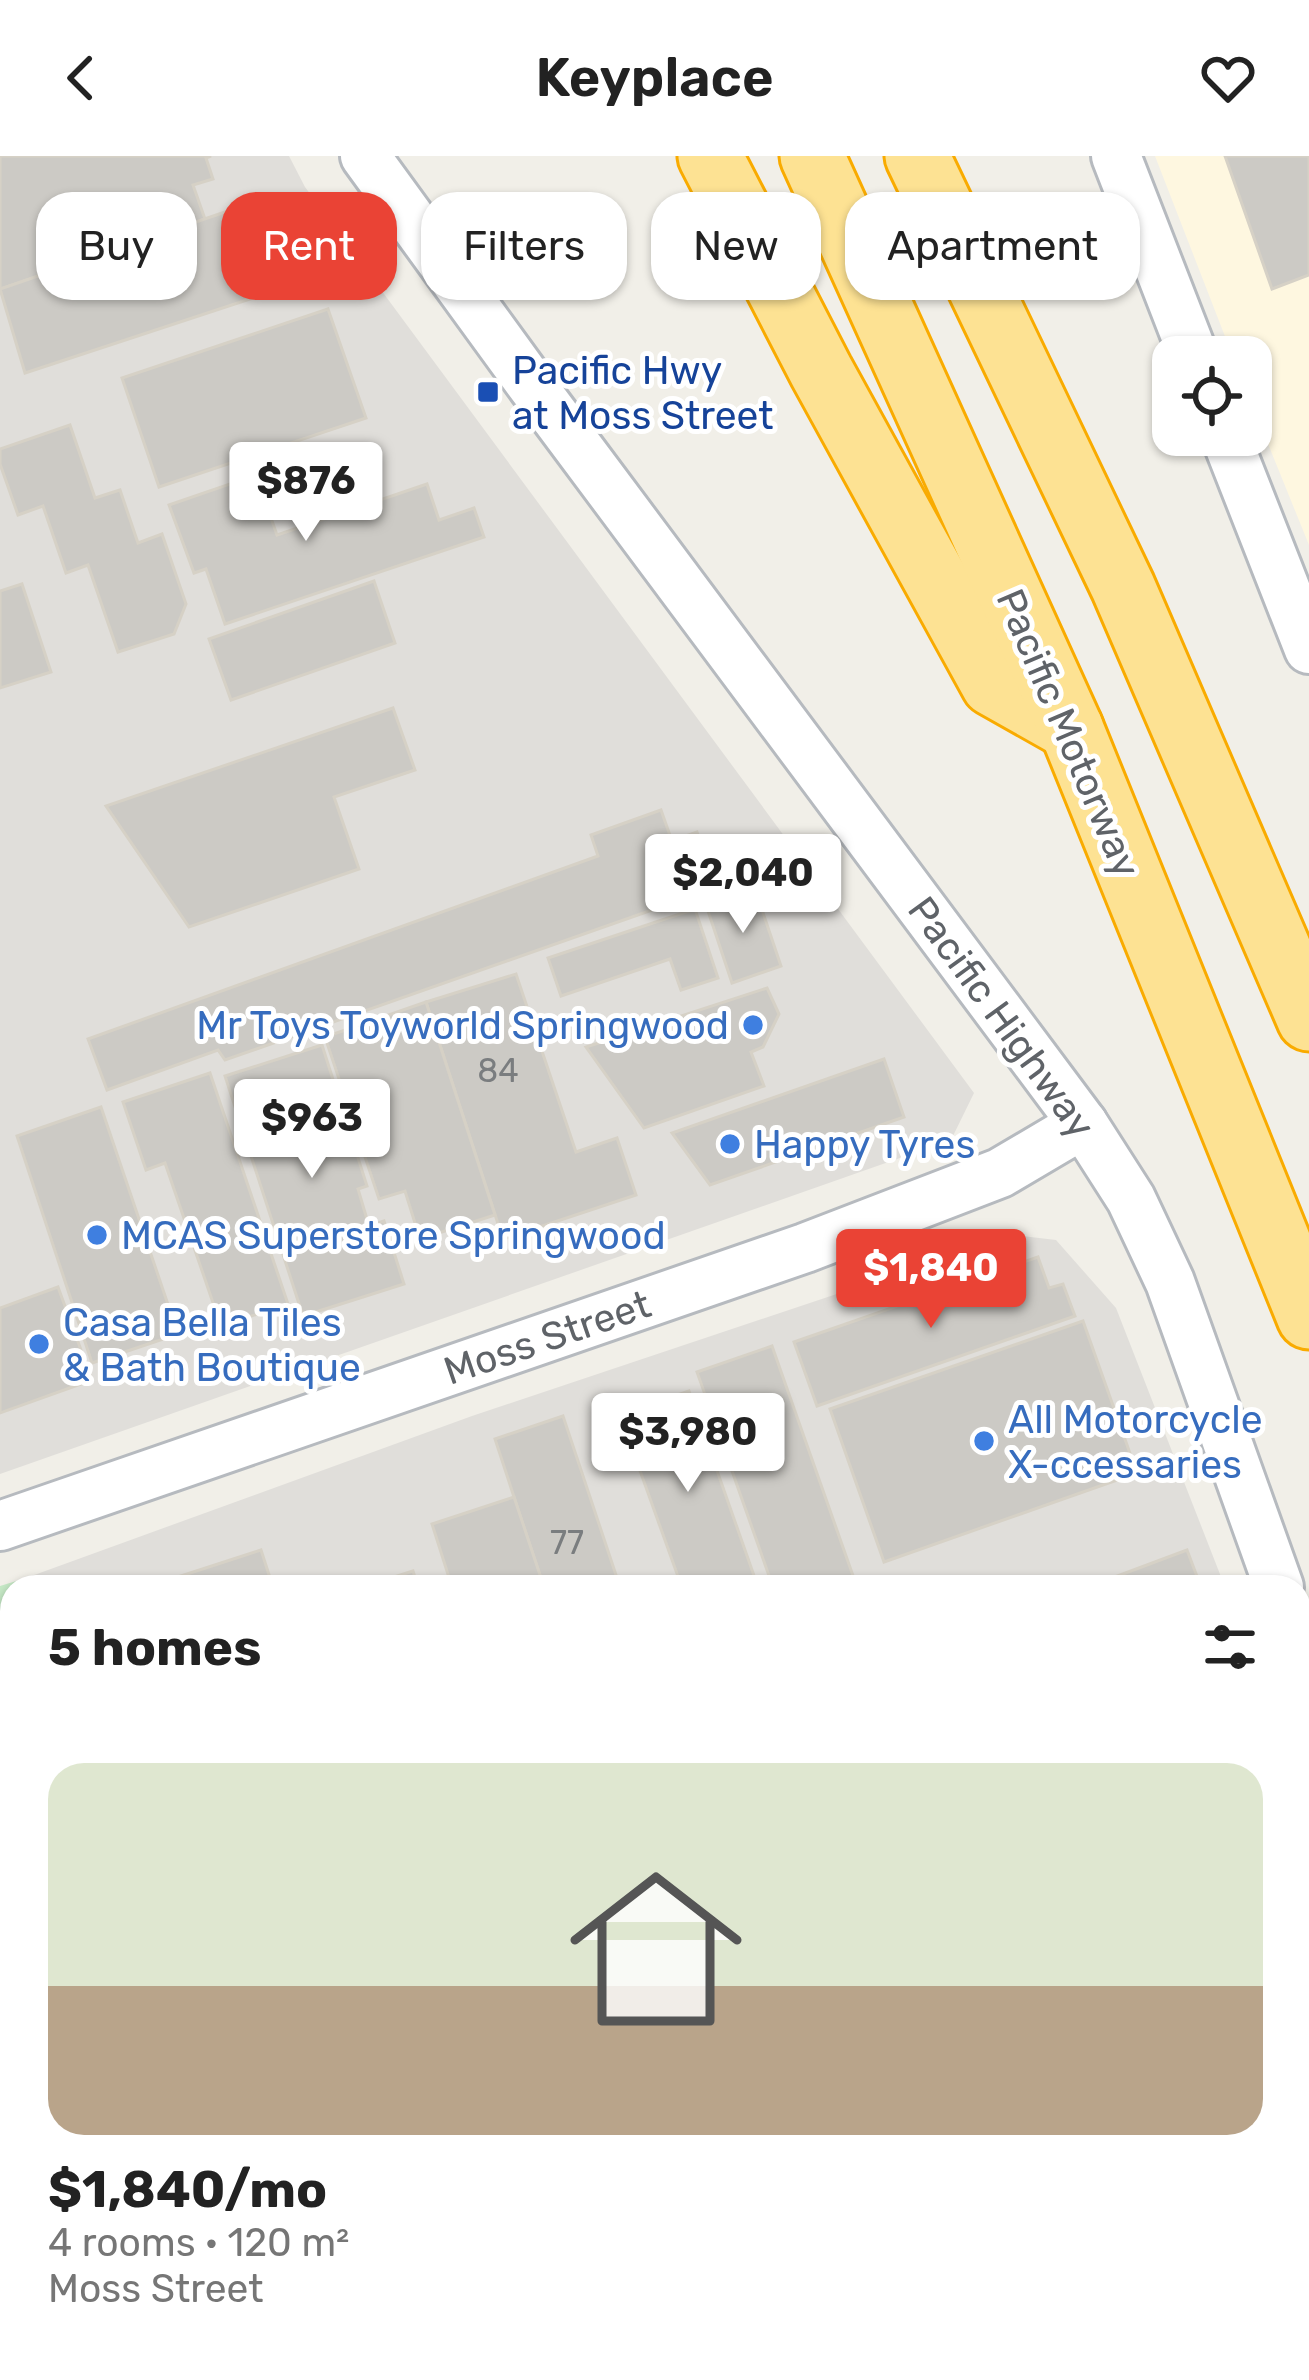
<!DOCTYPE html>
<html lang="en">
<head>
<meta charset="utf-8">
<style>
	body { margin:0; font-family:Rubik,sans-serif; background:#f6f6f6; color:#222; height:100vh; display:flex; flex-direction:column; font-size:45px; white-space:nowrap }
	* { box-sizing:border-box; margin:0 }
	p { font-size:39px; color:#767676 }
	.icon { flex:none; width:66px; height:66px; fill:none; stroke:currentColor; stroke-width:2; stroke-linecap:round; stroke-linejoin:round }
	.map { position:relative; flex:1; overflow:hidden }
	.side { position:absolute; left:0px; top:1419px; width:1311px; height:807px; display:flex; flex-direction:column; background:#fff; border-radius:36px 36px 0 0; box-shadow:0 3px 9px #0004 }
	.side>* { flex:none }
	.guide { position:absolute; left:36px; top:36px; width:1239px; height:108px; display:flex; gap:24px }
	.tools { position:absolute; left:1152px; top:180px; display:grid; gap:24px }
	.tools a { display:grid; place-items:center; width:120px; height:120px; border-radius:24px; background:#fff; box-shadow:0 3px 9px #0004; font-size:60px }
	.price { position:absolute; translate:-50% -102px; padding:0 27px; border-radius:12px; background:#fff; color:#222; font-size:39px; line-height:78px; filter:drop-shadow(0 3px 6px #0008) }
	.price::after { content:''; position:absolute; left:50%; top:72px; width:36px; height:27px; margin-left:-18px; background:inherit; clip-path:polygon(0 0,100% 0,50% 100%) }
	.price.on { background:#ea4335; color:#fff }
	ul { padding:0; list-style:none }
	li { display:grid; align-content:center; gap:24px; height:636px; padding:0 48px }
	li+li { border-top:3px solid #e0e0e0 }
	li span { display:grid; place-items:center; height:372px; border-radius:36px; color:#555 }
	li>.icon { margin-inline-start:auto }
	span .icon { width:216px; height:216px; fill:#fffc; stroke-width:1 }
	li b { font-size:51px }
	h2 { display:flex; justify-content:space-between; align-items:center; height:144px; padding:0 48px; font-size:51px }
	.tag { padding:0 42px; border-radius:36px; background:#fff; box-shadow:0 3px 9px #0004; font-size:42px; line-height:108px }
	.tag.on { background:#ea4335; color:#fff }
	header { display:flex; justify-content:space-between; align-items:center; height:156px; padding:0 48px; background:#fff; font-size:54px; font-weight:600 }
	.map>svg:first-child { display:block }
	.commercial { fill:#fef7e0 }
	.industrial { fill:#e0deda }
	.green { fill:#c5e8c5 }
	.lines { fill:none; stroke-linecap:round; stroke-linejoin:round }
	.stream { stroke:#aadaff; stroke-width:10 }
	.building { fill:#cccac5; stroke:#d6d1c6; stroke-width:3 }
	.secondary-casing { stroke:#b6babf; stroke-width:54 }
	.highway-casing { stroke:#f9ab00; stroke-width:69 }
	.secondary { stroke:#fff; stroke-width:48 }
	.highway { stroke:#fde293; stroke-width:63 }
	.transit-dot { fill:#1a4fb4; stroke:#fff; stroke-width:4.5 }
	.shop-dot { fill:#3f7fe0; stroke:#fff; stroke-width:4.5 }
	.labels { text-anchor:middle; stroke-width:10; stroke-linejoin:round; paint-order:stroke }
	.number-label { font-size:33px; fill:#7a7d7f }
	.transit-label { font-size:39px; fill:#164399; stroke:#fff; text-anchor:start }
	.street-label { font-size:39px; fill:#5f6368; stroke:#fff }
	.shop-label { font-size:39px; fill:#366cbe; stroke:#fff; text-anchor:start }
</style>
</head>
<body>
<header><svg class="icon" aria-label="back" viewBox="0 0 24 24"><path d="M15 5l-7 7 7 7"/></svg>Keyplace<svg class="icon" aria-label="heart" viewBox="0 0 24 24"><path d="M12 20l-8-8c-3-5 5-10 8-4 3-6 11-1 8 4z"/></svg></header>
<div class="map">
<svg width="1309" height="2224" viewBox="0 0 1309 2224">
	<rect width="100%" height="100%" fill="#f1efe8"/>
	<path class="commercial" d="M1155 0H1309V389L1251 246V201H1233Z"/>
	<g class="industrial">
		<path d="M0 0H289L305 31 974 937 951 984 0 1318Z"/>
		<path d="M1013 1079 1056 1084 1116 1152 1225 1431H32L26 1422 472 1260Z"/>
		<path d="M1299 1615 1309 1640V2224H463L458 2214H1299Z"/>
		<path d="M0 1957 12 1976V2214H107L105 2224H0Z"/>
	</g>
	<g class="green">
		<path d="M26 1422 31 1431H12V1976L0 1957V1430Z"/>
		<path d="M107 2214H453L458 2224H105Z"/>
	</g>
	<g class="lines">
		<g class="stream">
			<path d="M0 1728 12 1741"/>
			<path d="M354 2214 358 2224"/>
		</g>
	</g>
	<g class="building">
		<path d="M0 0H211L206 2 213 23 193 29 205 63 0 133Z"/>
		<path d="M1225 0H1309V119L1272 133Z"/>
		<path d="M225 56 253 142 25 217 0 133Z"/>
		<path d="M328 153 366 262 159 331 122 222Z"/>
		<path d="M70 269 95 342 120 334 138 387 162 378 186 448 174 478 118 496 88 409 66 417 43 350 18 359 0 308V293Z"/>
		<path d="M256 319 277 379 427 328 439 364 474 352 484 381 225 468 206 413 194 417 169 349Z"/>
		<path d="M374 425 395 487 231 544 209 483Z"/>
		<path d="M22 428 51 516 0 532V435Z"/>
		<path d="M393 552 415 614 334 641 359 713 189 771 106 650Z"/>
		<path d="M661 654 672 685 697 676 708 706 737 696 746 721 225 904 218 894 107 934 88 883 598 700 591 679Z"/>
		<path d="M755 733 781 810 732 827 706 749Z"/>
		<path d="M695 753 718 822 681 834 670 803 561 840 548 802Z"/>
		<path d="M516 818 576 996 617 982 636 1039 503 1083 426 846Z"/>
		<path d="M767 832 779 858 763 891 751 896 764 930 644 972 586 891Z"/>
		<path d="M426 846 495 1059 420 1083 405 1035 379 1043 325 881Z"/>
		<path d="M322 889 367 1030 358 1033 369 1070 384 1065 404 1128 303 1160 225 920Z"/>
		<path d="M884 903 904 961 710 1029 672 977Z"/>
		<path d="M210 917 288 1148 221 1170 165 1007 146 1014 123 946Z"/>
		<path d="M101 951 178 1178 92 1207 17 980Z"/>
		<path d="M1038 1101 1049 1132 1063 1128 1075 1160 817 1250 794 1186Z"/>
		<path d="M58 1131 92 1224 0 1257V1152Z"/>
		<path d="M1083 1165 1137 1317 884 1406 830 1253Z"/>
		<path d="M772 1190 857 1431H773L697 1216Z"/>
		<path d="M689 1235 758 1431H664L680 1426 620 1259Z"/>
		<path d="M563 1260 620 1431H544L514 1341 495 1283Z"/>
		<path d="M514 1341 544 1431H452L432 1368Z"/>
		<path d="M261 1394 273 1431H147Z"/>
		<path d="M1187 1394 1201 1431H1088Z"/>
		<path d="M413 1415 418 1431H363Z"/>
		<path d="M1309 1919V2135L1299 2139V1923Z"/>
	</g>
	<g class="lines">
		<defs>
			<g id="secondary">
				<path d="M365 0 533 231 1083 968 1131 1043 1170 1126 1279 1431"/>
				<path d="M1116 0 1194 201"/>
				<path d="M1225 279 1309 493"/>
				<path d="M0 1370 805 1092 1000 1017 1083 968"/>
				<path d="M1299 1491 1309 1517"/>
			</g>
			<g id="highway">
				<path d="M710 0 821 215 993 528 1071 572"/>
				<path d="M812 0 1071 572 1309 1161"/>
				<path d="M917 0 1123 431 1309 863"/>
			</g>
		</defs>
		<use href="#secondary" class="secondary-casing"/>
		<use href="#highway" class="highway-casing"/>
		<use href="#secondary" class="secondary"/>
		<use href="#highway" class="highway"/>
	</g>
	<rect class="transit-dot" x="476" y="224" width="24" height="24" rx="6"/>
	<g class="shop-dot">
		<circle cx="753" cy="869" r="12"/>
		<circle cx="730" cy="988" r="12"/>
		<circle cx="97" cy="1079" r="12"/>
		<circle cx="39" cy="1188" r="12"/>
		<circle cx="984" cy="1285" r="12"/>
	</g>
	<g class="labels">
		<g class="number-label">
			<text x="498" y="926">84</text>
			<text x="567" y="1398">77</text>
		</g>
		<g class="transit-label">
			<text x="512" y="228">Pacific Hwy<tspan x="512" dy="45">at Moss Street</tspan></text>
		</g>
		<g class="street-label">
			<text transform="translate(1069 577) rotate(67)" y="14">Pacific Motorway</text>
			<text transform="translate(1002 861) rotate(54)" y="14">Pacific Highway</text>
			<text transform="translate(547 1181) rotate(-19)" y="14">Moss Street</text>
		</g>
		<g class="shop-label">
			<text x="729" y="883" text-anchor="end">Mr Toys Toyworld Springwood</text>
			<text x="754" y="1002">Happy Tyres</text>
			<text x="121" y="1093">MCAS Superstore Springwood</text>
			<text x="63" y="1180">Casa Bella Tiles<tspan x="63" dy="45">&amp; Bath Boutique</tspan></text>
			<text x="1008" y="1277">All Motorcycle<tspan x="1008" dy="45">X-ccessaries</tspan></text>
		</g>
	</g>
</svg>
<div class="tools">
<a><svg class="icon" aria-label="locate" viewBox="0 0 24 24"><circle cx="12" cy="12" r="6"/><path d="M12 2v4M12 18v4M2 12h4M18 12h4"/></svg></a>
</div>
<b class="price" style="left:306px;top:388px">$876</b>
<b class="price" style="left:743px;top:780px">$2,040</b>
<b class="price" style="left:312px;top:1025px">$963</b>
<b class="price on" style="left:931px;top:1175px">$1,840</b>
<b class="price" style="left:688px;top:1339px">$3,980</b>
<div class="guide">
<a class="tag">Buy</a>
<a class="tag on">Rent</a>
<a class="tag">Filters</a>
<a class="tag">New</a>
<a class="tag">Apartment</a>
</div>
<section class="side">
<h2>5 homes<svg class="icon" aria-label="filters" viewBox="0 0 24 24"><path d="M4 7h16M4 17h16"/><circle cx="9" cy="7" r="2"/><circle cx="15" cy="17" r="2"/></svg></h2>
<ul>
<li><span style="background:linear-gradient(#dfe7d0 60%,#b9a48a 0)"><svg class="icon" aria-label="home" viewBox="0 0 24 24"><path d="M3 11l9-7 9 7M6 9v11h12V9"/></svg></span><div><b>$1,840/mo</b><p>4 rooms · 120 m²</p><p>Moss Street</p></div></li>
</ul>
</section>
</div>
</body>
</html>
